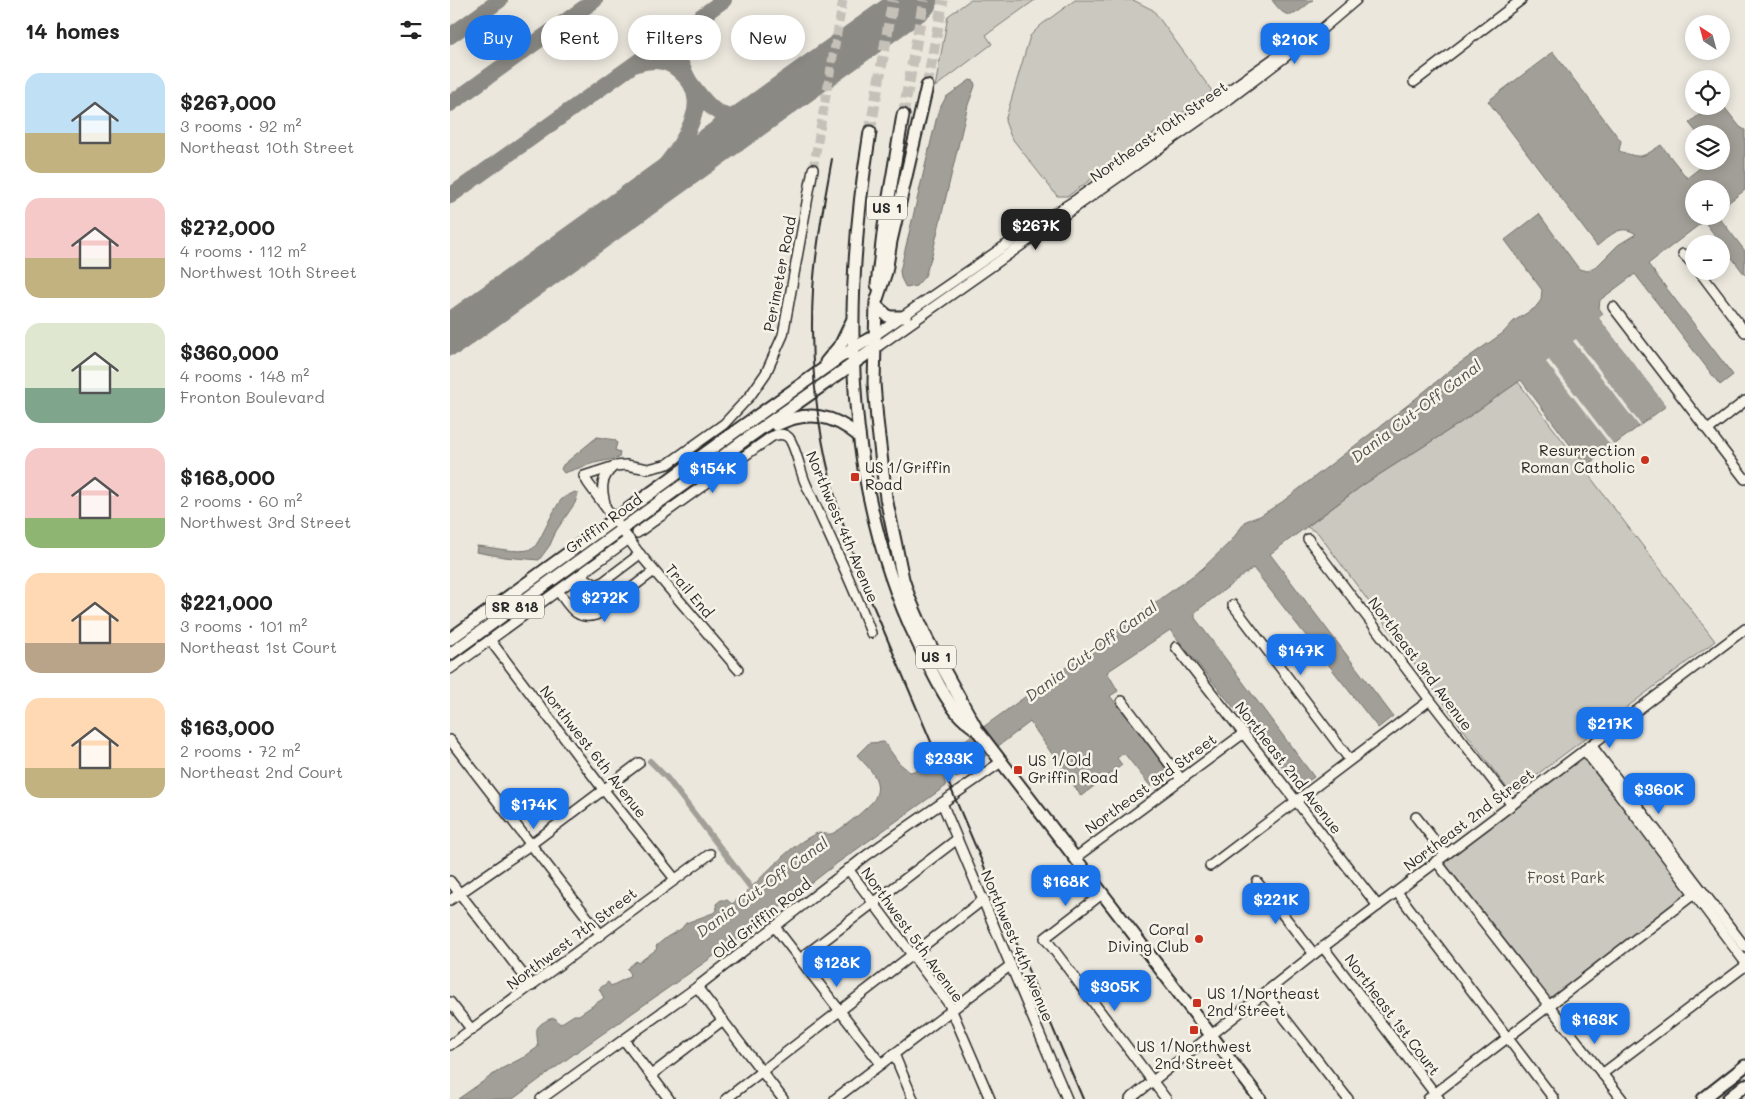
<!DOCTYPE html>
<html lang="en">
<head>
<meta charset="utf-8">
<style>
	body { margin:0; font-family:Mali,sans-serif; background:#f6f6f6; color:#222; height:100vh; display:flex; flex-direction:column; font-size:19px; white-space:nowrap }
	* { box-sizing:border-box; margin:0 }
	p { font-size:16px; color:#767676 }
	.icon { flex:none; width:28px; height:28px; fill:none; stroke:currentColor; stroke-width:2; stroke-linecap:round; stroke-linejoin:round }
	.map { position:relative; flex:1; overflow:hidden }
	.drawer { display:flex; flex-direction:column; background:#fff; width:450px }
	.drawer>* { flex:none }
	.hud { position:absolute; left:15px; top:15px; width:475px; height:45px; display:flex; gap:10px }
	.needle { width:32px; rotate:324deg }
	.controls { position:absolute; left:1235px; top:15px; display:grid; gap:10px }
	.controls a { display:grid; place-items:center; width:45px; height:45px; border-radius:50%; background:#fff; box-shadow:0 2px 12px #0003; font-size:25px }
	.price { position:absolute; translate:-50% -42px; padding:0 11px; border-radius:10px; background:#1a73e8; color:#fff; font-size:16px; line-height:32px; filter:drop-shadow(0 1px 2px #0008) }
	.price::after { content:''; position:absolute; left:50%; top:30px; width:15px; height:11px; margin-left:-8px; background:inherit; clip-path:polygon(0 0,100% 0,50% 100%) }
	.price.on { background:#222; color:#fff }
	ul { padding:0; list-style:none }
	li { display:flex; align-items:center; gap:15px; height:125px; padding:0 25px }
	li span { display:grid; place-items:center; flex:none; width:140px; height:100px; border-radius:15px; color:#555 }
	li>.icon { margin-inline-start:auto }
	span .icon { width:60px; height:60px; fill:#fffc; stroke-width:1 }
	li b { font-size:21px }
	h2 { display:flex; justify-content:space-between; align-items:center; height:60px; padding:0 25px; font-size:21px }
	.pill { padding:0 18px; border-radius:22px; background:#fff; box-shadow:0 2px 12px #0003; font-size:18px; line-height:45px }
	.pill.on { background:#1a73e8; color:#fff }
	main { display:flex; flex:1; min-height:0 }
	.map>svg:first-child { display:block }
	.green { fill:#cbc8bf; stroke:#7b7a75 }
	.water { fill:#a29f98; stroke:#72716c }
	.pier { fill:#ebe7dd }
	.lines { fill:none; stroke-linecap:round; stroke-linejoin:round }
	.canal { stroke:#a29f98; stroke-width:6 }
	.taxiway { stroke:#8b8984; stroke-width:16 }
	.runway { stroke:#8b8984; stroke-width:41 }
	.minor-tunnel { stroke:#c5c1b9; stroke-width:9; stroke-dasharray:9 4.5; stroke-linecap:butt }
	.major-tunnel { stroke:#c5c1b9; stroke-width:11; stroke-dasharray:11 5.5; stroke-linecap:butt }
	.minor-casing { stroke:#2b2b2b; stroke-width:12 }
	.major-casing { stroke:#2b2b2b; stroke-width:15 }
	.minor { stroke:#f7f3e8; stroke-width:9 }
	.major { stroke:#f7f3e8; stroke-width:11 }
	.rail { stroke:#2b2b2b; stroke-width:2 }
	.poi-dot { fill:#c8321e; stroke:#f7f3e8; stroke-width:2 }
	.labels { text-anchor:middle; stroke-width:5; stroke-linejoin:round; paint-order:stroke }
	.shield { fill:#f7f3e8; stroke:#686764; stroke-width:1 }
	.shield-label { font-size:14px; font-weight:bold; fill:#2b2b2b }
	.street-label { font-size:15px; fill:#2b2b2b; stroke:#f7f3e8 }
	.poi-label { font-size:15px; fill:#2b2b2b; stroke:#f7f3e8; text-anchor:start }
	.park-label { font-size:15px; fill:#535250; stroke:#f7f3e8 }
	.water-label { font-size:16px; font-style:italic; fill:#555451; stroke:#f7f3e8 }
</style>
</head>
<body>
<main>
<section class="drawer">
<h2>14 homes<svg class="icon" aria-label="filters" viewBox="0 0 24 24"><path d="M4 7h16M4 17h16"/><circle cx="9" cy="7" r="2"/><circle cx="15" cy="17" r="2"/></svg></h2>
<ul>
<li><span style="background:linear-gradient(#bfe0f5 60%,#c2b280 0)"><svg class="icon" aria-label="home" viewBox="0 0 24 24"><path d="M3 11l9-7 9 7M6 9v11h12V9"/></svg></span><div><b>$267,000</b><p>3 rooms · 92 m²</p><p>Northeast 10th Street</p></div></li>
<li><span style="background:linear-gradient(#f6c9c9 60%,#c2b280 0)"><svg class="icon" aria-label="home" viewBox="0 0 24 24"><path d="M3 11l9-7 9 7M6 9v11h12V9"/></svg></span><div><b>$272,000</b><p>4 rooms · 112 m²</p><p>Northwest 10th Street</p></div></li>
<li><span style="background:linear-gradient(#dfe7d0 65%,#7fa58c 0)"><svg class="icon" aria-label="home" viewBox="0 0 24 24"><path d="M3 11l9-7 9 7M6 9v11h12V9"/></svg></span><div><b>$360,000</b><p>4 rooms · 148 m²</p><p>Fronton Boulevard</p></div></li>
<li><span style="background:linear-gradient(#f6c9c9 70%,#8fb573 0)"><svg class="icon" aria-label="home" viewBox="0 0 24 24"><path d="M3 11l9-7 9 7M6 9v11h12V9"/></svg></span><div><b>$168,000</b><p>2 rooms · 60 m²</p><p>Northwest 3rd Street</p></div></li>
<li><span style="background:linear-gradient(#ffd9b3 70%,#b9a48a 0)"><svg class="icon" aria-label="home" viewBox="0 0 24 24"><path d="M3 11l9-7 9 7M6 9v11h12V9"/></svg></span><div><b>$221,000</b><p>3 rooms · 101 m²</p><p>Northeast 1st Court</p></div></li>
<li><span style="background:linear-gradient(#ffd9b3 70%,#c2b280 0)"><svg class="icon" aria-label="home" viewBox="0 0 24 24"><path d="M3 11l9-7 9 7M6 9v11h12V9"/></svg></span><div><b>$163,000</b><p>2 rooms · 72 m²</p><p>Northeast 2nd Court</p></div></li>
</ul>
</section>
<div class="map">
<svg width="1295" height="1099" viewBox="0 0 1295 1099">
	<rect width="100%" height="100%" fill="#ebe7dd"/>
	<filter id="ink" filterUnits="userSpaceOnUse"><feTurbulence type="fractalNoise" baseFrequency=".02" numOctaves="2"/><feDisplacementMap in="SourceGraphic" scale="10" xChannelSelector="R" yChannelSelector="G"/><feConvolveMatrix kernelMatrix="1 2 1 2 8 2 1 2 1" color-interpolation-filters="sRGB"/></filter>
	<g filter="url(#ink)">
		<g class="green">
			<path d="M520 0H585L536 35 542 44 485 87 498 16Z"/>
			<path d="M625 0H683L703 10 762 91 618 196H607L561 137 555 121 580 36 591 25Z"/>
			<path d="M1068 382 1265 641 1065 791H1059L868 533 857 527 913 485 1007 425Z"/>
			<path d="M1133 757 1140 761 1237 890V894L1098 1001 993 864 995 859Z"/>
		</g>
		<g class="water">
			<path d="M822 0H863C844 15 839 24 822 0Z"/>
			<path d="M1103 52 1171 141 1169 151C1192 159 1191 158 1211 145L1237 178 1259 161H1271V134H1248L1239 123 1260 106H1271V103L1290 127 1295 130V190L1271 208V189H1244V216H1268L1295 251V275L1254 221 1198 264 1283 375 1270 385 1185 274 1150 300 1149 308 1153 314 1149 318 1216 406 1136 466 1071 380 1007 425 913 485 820 554 943 716 928 728 803 568 745 612V618L864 777 849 787 720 630 657 672 668 691 660 696 694 738 719 773 701 787 674 753 667 758 672 765 631 796 580 722 506 778 504 775 494 779 496 786 386 864 298 932 128 1051 63 1099H8L51 1069 74 1057 88 1047C88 1042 86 1032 87 1029 89 1024 99 1018 105 1018L110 1024 124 1015H129L154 998 149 989 158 982 161 986 179 977 180 972 177 969 186 961 188 963 207 949 206 946 217 937 231 929 236 923 263 913 267 910 266 904 271 900H277L282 904C310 883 331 851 363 835 369 831 375 835 381 834 389 832 422 805 425 798 434 779 417 767 407 755L419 743 434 742 449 763 460 772 475 768 484 759 485 760 496 755V754L752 569 781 541 796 521 810 516 832 502 959 404 1003 368 1053 333 1064 321 1085 308 1091 300 1092 290 1055 240 1089 214 1129 269 1137 271 1148 265 1168 245 1186 234C1170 223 1160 236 1147 246L1038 101Z"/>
			<path d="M520 80 524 81 525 86 518 105 482 255 475 276 466 286 456 288 451 278 450 271 488 112 496 97Z"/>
			<path d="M147 437 165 440 167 443 165 450 170 452 169 458 144 463 114 473 111 469 113 465Z"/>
			<path d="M125 492 128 494 125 503 106 531 100 545 89 560 54 557 26 552 27 546C42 547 68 554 82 549 89 546 103 508 112 499 115 496 121 494 125 492Z"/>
		</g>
		<g class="pier">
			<path d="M1151 316 1218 405 1216 406 1149 318Z"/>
			<path d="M1126 339 1191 425 1189 426 1123 341Z"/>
			<path d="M1099 360 1164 445 1162 447 1096 362Z"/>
		</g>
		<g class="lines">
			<path class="canal" d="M200 761 217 778 301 888"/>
			<g class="taxiway">
				<path d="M0 36 50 0"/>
				<path d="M187 64C248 44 242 131 299 115 307 113 315 108 323 103"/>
				<path d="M0 104 145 0"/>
				<path d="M0 196 274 0"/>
				<path d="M163 218C193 191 235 152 245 111 252 77 210 66 240 25"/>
			</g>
			<path class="runway" d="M0 335 467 0"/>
			<path class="minor-tunnel" d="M363 169 393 0"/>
			<g class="major-tunnel">
				<path d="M477 86 493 0"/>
				<path d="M453 115 474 0"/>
				<path d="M420 132 443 0"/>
			</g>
			<defs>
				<g id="minor">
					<path d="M964 82 1071 0"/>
					<path d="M1233 254 1244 265"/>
					<path d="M1249 271 1295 332"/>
					<path d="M1163 307 1295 479"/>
					<path d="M424 336 578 230 627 199 837 49"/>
					<path d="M424 349 782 97 872 29 906 0"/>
					<path d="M1258 430 1295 401"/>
					<path d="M155 503C151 488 151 478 163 467"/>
					<path d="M187 533 321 437C327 434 334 433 339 438 346 448 350 470 355 482 377 532 402 581 421 633"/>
					<path d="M858 539 980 700 1062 805"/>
					<path d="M130 575 146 585H149L190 554"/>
					<path d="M108 591C119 605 125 621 146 615L204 571"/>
					<path d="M783 605 900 760"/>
					<path d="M40 640 153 789 225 879"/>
					<path d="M726 647 928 906"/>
					<path d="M0 669 179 539"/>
					<path d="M288 669 188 552 138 483 134 476 165 466 176 465 198 469 218 464 274 424 300 396 316 373 333 335 363 169"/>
					<path d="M672 701 731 779"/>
					<path d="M0 740 151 935"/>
					<path d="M1141 745 1295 947"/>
					<path d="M1134 750 1169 794 1295 962"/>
					<path d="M492 803 617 1099"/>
					<path d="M966 817 995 854"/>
					<path d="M625 858 794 733"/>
					<path d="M986 861 1172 1099"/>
					<path d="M760 866 980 700"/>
					<path d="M398 869 499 1004 540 1099"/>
					<path d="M0 881 82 986"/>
					<path d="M807 882 864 954"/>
					<path d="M947 892 1104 1099"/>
					<path d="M652 894 595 938 716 1099"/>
					<path d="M0 900 80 845 189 763"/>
					<path d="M325 927 431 1064"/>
					<path d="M873 947 989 1099"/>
					<path d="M350 959 506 840"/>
					<path d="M247 987 333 1099"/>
					<path d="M815 993 898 1099"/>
					<path d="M0 1002 22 1030"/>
					<path d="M174 1040 219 1099"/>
					<path d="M0 1045 260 854"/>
					<path d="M444 1054 463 1099"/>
					<path d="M1152 1074 1295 966"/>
					<path d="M201 1075 273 1020"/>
					<path d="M91 1099 247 987 417 855 551 762"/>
					<path d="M276 1099 534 899"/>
					<path d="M385 1099 561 965"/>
					<path d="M680 1099 864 954 1295 629"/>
					<path d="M978 1099 1244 894"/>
				</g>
				<g id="major">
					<path d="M477 86 441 241 436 272 426 302 424 383 427 420 436 498 453 579 460 600 477 639 525 726"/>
					<path d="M420 132C392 302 392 485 468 643 480 667 492 695 509 715 514 721 521 725 527 730L810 1099"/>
					<path d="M427 285 434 226 453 115"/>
					<path d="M426 306 439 317H455"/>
					<path d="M376 362 391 344 402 321"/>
					<path d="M326 425C358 410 382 414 409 436"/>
					<path d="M0 639 290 428 390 357 424 336"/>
					<path d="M0 654 299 437 424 349"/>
					<path d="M1253 1099 1295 1066"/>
					<path d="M1278 1099 1295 1085"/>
				</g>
			</defs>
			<use href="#minor" class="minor-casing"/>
			<use href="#major" class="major-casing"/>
			<use href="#minor" class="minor"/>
			<use href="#major" class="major"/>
			<path class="rail" d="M382 159C374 202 366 246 363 290 357 397 377 490 416 589L633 1099"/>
		</g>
	</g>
	<g class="poi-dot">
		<circle cx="1195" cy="460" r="5"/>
		<rect x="400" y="472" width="10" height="10" rx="2.5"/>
		<rect x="563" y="765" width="10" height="10" rx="2.5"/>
		<circle cx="749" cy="939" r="5"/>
		<rect x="742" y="998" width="10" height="10" rx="2.5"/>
		<rect x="739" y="1025" width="10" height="10" rx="2.5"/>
	</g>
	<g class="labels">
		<g class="shield">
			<rect x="417" y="196.5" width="40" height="23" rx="4"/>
			<rect x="36" y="595.5" width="58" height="23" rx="4"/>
			<rect x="466" y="645.5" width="40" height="23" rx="4"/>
		</g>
		<g class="shield-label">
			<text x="437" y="213">US 1</text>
			<text x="65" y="612">SR 818</text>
			<text x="486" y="662">US 1</text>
		</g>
		<g class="street-label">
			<text transform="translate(709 132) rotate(-35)" y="5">Northeast 10th Street</text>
			<text transform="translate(330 274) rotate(-79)" y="5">Perimeter Road</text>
			<text transform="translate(154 524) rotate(-36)" y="5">Griffin Road</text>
			<text transform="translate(392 527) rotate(67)" y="5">Northwest 4th Avenue</text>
			<text transform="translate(239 591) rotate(50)" y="5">Trail End</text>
			<text transform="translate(970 664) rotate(53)" y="5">Northeast 3rd Avenue</text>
			<text transform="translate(143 752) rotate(52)" y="5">Northwest 6th Avenue</text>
			<text transform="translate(838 768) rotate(52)" y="5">Northeast 2nd Avenue</text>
			<text transform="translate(701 784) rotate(-36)" y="5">Northeast 3rd Street</text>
			<text transform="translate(1019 820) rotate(-37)" y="5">Northeast 2nd Street</text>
			<text transform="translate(312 919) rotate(-38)" y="5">Old Griffin Road</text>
			<text transform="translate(462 935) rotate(54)" y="5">Northwest 5th Avenue</text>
			<text transform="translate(122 939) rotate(-37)" y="5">Northwest 7th Street</text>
			<text transform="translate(567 946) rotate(67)" y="5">Northwest 4th Avenue</text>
			<text transform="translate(942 1015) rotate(53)" y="5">Northeast 1st Court</text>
		</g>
		<g class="poi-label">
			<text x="1185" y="456" text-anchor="end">Resurrection<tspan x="1185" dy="17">Roman Catholic</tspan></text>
			<text x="415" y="473">US 1/Griffin<tspan x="415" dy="17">Road</tspan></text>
			<text x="578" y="766">US 1/Old<tspan x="578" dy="17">Griffin Road</tspan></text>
			<text x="739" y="935" text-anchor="end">Coral<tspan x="739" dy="17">Diving Club</tspan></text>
			<text x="757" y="999">US 1/Northeast<tspan x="757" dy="17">2nd Street</tspan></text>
			<text x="744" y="1052" text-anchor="middle">US 1/Northwest<tspan x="744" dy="17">2nd Street</tspan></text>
		</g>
		<g class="park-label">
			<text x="1116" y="883">Frost Park</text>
		</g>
		<g class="water-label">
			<text transform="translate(966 411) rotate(-37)" y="6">Dania Cut-Off Canal</text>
			<text transform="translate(641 651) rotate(-36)" y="6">Dania Cut-Off Canal</text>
			<text transform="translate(312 887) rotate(-36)" y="6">Dania Cut-Off Canal</text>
		</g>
	</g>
</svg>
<div class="controls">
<a><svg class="needle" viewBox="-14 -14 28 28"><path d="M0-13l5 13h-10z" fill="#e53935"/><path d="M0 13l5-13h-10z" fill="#767676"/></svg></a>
<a><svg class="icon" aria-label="locate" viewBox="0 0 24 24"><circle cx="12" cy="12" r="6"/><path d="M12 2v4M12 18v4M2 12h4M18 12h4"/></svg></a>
<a><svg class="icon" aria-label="layers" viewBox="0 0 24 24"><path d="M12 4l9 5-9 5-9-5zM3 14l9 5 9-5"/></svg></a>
<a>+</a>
<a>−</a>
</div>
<b class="price" style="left:845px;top:65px">$210K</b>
<b class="price on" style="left:586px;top:251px">$267K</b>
<b class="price" style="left:263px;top:494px">$154K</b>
<b class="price" style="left:155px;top:623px">$272K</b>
<b class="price" style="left:851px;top:676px">$147K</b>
<b class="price" style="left:1160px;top:749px">$217K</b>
<b class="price" style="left:499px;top:784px">$233K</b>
<b class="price" style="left:1209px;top:815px">$360K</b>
<b class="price" style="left:84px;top:830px">$174K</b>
<b class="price" style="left:616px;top:907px">$168K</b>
<b class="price" style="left:826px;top:925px">$221K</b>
<b class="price" style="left:387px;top:988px">$128K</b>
<b class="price" style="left:665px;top:1012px">$305K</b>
<b class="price" style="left:1145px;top:1045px">$163K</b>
<div class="hud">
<a class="pill on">Buy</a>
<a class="pill">Rent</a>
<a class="pill">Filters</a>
<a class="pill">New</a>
</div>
</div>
</main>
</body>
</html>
